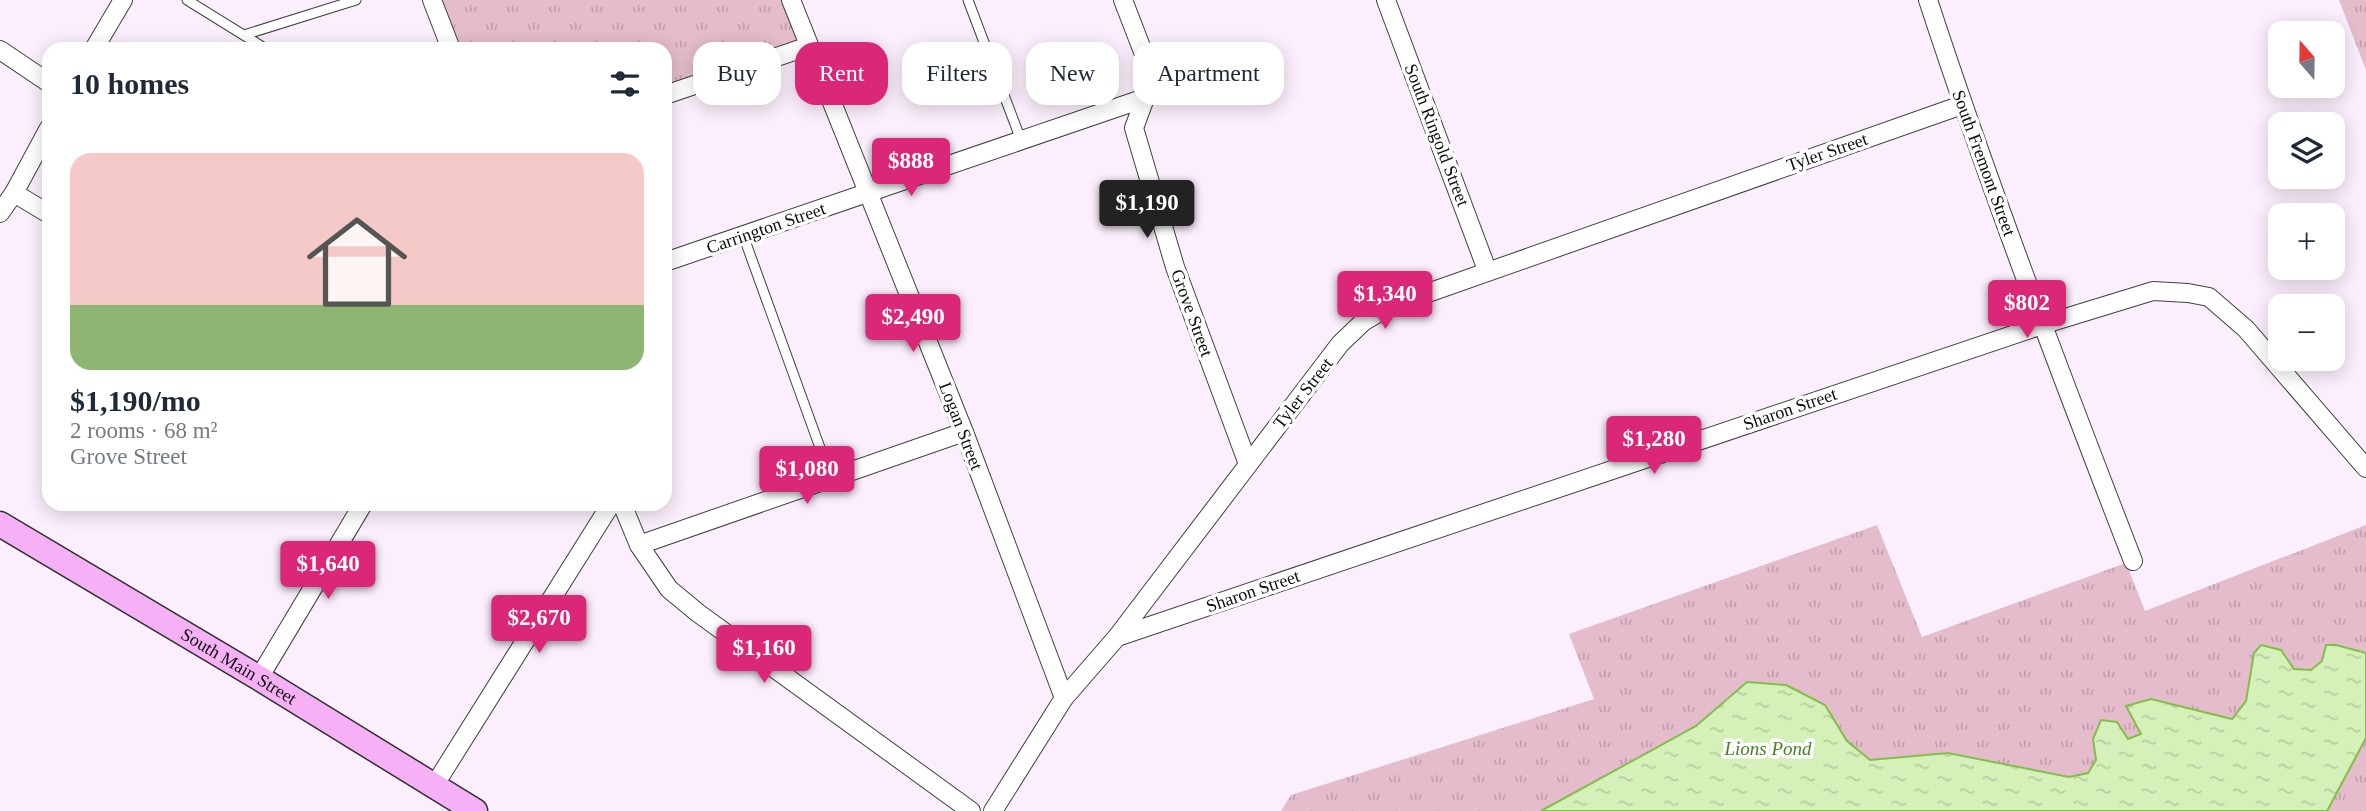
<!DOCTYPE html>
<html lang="en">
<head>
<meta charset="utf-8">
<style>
	body { margin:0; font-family:"Times New Roman",serif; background:#f2f2f3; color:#1f2937; height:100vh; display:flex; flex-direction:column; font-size:26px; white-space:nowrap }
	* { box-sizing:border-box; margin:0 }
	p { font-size:23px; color:#747a83 }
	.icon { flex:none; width:38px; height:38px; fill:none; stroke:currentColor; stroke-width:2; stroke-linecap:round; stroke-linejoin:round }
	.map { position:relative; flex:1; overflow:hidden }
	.panel { position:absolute; left:42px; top:42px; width:630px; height:469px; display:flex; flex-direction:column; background:#fff; border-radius:21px; box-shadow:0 4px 18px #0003 }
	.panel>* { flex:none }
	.guide { position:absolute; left:693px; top:42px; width:665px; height:63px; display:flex; gap:14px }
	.needle { width:46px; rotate:340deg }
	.buttons { position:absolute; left:2268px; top:21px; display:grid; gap:14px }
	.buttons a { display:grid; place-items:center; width:77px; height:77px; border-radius:14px; background:#fff; box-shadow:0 4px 18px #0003; font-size:35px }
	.price { position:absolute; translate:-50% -60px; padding:0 16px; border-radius:7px; background:#db2777; color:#fff; font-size:23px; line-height:46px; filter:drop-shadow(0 2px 4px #0008) }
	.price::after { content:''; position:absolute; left:50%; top:42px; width:21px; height:16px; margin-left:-10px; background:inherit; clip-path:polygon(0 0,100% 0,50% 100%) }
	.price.selected { background:#222; color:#fff }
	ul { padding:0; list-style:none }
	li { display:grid; align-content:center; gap:14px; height:371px; padding:0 28px }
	li span { display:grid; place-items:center; height:217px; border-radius:21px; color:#555 }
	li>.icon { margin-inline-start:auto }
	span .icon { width:126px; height:126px; fill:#fffc; stroke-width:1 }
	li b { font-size:30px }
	h2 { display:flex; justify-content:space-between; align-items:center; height:84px; padding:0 28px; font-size:30px }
	.chip { padding:0 24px; border-radius:21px; background:#fff; box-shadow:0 4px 18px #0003; font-size:24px; line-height:63px }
	.chip.selected { background:#db2777; color:#fff }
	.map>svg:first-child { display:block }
	.park { fill:url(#park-tufts) }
	.water { fill:url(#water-ripples); stroke:#81bf48; stroke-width:2 }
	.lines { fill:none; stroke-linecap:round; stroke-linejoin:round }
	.lane-casing { stroke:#404040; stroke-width:11 }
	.street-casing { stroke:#404040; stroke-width:20 }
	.secondary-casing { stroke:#2f2f2f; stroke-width:27 }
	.lane { stroke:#fff; stroke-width:9 }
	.street { stroke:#fff; stroke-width:18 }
	.secondary { stroke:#f6b1f6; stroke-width:24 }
	.labels { text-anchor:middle; stroke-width:7; stroke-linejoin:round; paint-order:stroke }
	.street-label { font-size:18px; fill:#0d0d0d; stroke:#fff }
	.water-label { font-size:19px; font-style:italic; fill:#4b7f21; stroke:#fff }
</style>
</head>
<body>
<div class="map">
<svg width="2366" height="811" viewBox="0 0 2366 811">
	<defs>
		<pattern id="park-tufts" width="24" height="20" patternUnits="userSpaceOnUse" patternTransform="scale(1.75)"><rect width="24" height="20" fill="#e4bccc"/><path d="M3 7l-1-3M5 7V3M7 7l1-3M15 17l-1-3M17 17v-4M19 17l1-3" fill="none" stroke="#c2a0ae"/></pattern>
		<pattern id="water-ripples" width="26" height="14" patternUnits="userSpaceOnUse" patternTransform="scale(1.75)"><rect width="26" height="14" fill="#d5f0b9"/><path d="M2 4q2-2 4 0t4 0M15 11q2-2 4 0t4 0" fill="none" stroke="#b6cd9e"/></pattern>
	</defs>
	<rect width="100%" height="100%" fill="#fceffd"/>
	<g class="park">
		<path d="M432 0H791L809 46 665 95V49H451Z"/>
		<path d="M2339 0H2366V70Z"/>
		<path d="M1877 525 1922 637 2126 563 2145 611 2366 525V811H1281L1291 795 1594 699 1569 634Z"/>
	</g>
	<path class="water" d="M2261 645 2281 650 2294 669 2311 670 2322 661 2326 645H2336L2366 653V738L2327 811H1541L1696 726 1747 682 1786 685 1825 705 1847 741 1870 760 1948 753 2069 777 2088 773 2096 760 2093 739 2101 720 2117 722 2128 739 2141 734 2126 706 2151 699 2232 719 2246 701 2254 653Z"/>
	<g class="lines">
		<defs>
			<g id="lane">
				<path d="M187 0 266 49"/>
				<path d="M968 0 1021 140"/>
				<path d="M244 35 356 0"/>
				<path d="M743 235 831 478"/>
			</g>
			<g id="street">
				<path d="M432 0 451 49"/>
				<path d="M791 0 964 432 1064 698"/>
				<path d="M1123 0 1145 57 1151 82 1134 128 1175 267 1248 464"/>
				<path d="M1386 0 1487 270"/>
				<path d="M1928 0C1990 189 2061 375 2133 561"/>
				<path d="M94 49 123 0"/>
				<path d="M0 50 49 83"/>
				<path d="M665 95 809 46"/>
				<path d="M14 193 49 214"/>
				<path d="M0 213 14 193 49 128"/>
				<path d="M665 262 1145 98"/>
				<path d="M622 504 639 545 669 589 698 613 971 811"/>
				<path d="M639 545 964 432"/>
				<path d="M1117 637 2042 325 2153 291 2188 293 2209 297 2246 329 2366 468"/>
				<path d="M259 678 363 504"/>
				<path d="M434 786 611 504"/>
				<path d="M993 811 1064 698 1117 637 1340 344 1363 322 1388 307 1962 105"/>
			</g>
			<g id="secondary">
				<path id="s1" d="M0 524 259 678 475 811"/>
			</g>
		</defs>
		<use href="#lane" class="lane-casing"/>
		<use href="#street" class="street-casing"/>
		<use href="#secondary" class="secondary-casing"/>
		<use href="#lane" class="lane"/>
		<use href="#street" class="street"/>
		<use href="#secondary" class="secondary"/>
	</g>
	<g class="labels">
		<g class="street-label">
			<text transform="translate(1437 135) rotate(69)" y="6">South Ringold Street</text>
			<text transform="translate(1827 152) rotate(-19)" y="6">Tyler Street</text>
			<text transform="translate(1984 163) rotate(70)" y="6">South Fremont Street</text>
			<text transform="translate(766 228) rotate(-19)" y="6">Carrington Street</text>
			<text transform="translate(1192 313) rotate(70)" y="6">Grove Street</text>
			<text transform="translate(1303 393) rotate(-52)" y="6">Tyler Street</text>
			<text transform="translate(1790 409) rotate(-19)" y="6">Sharon Street</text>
			<text transform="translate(961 426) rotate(69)" y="6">Logan Street</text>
			<text transform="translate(1253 591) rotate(-19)" y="6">Sharon Street</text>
			<text dy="6" stroke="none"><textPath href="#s1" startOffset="278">South Main Street</textPath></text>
		</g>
		<g class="water-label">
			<text x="1768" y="755">Lions Pond</text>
		</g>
	</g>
</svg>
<div class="buttons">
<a><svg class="needle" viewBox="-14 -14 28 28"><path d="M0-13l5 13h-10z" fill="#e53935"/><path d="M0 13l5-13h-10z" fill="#747a83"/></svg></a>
<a><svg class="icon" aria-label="layers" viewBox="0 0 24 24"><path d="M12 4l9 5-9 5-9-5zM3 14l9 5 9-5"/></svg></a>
<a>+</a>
<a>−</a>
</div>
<b class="price" style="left:911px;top:198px">$888</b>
<b class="price selected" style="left:1147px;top:240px">$1,190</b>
<b class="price" style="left:1385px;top:331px">$1,340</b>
<b class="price" style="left:2027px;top:340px">$802</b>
<b class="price" style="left:913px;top:354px">$2,490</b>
<b class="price" style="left:1654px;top:476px">$1,280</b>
<b class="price" style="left:807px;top:506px">$1,080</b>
<b class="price" style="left:328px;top:601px">$1,640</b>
<b class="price" style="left:539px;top:655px">$2,670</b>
<b class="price" style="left:764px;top:685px">$1,160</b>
<div class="guide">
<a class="chip">Buy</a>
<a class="chip selected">Rent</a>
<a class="chip">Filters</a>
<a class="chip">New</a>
<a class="chip">Apartment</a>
</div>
<section class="panel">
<h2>10 homes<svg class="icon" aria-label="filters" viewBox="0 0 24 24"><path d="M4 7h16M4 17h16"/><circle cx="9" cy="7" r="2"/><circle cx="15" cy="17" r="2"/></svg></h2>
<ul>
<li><span style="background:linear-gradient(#f6c9c9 70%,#8fb573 0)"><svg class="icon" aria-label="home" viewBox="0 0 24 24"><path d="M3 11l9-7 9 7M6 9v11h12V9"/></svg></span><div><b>$1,190/mo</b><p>2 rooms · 68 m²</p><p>Grove Street</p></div></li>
</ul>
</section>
</div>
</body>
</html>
